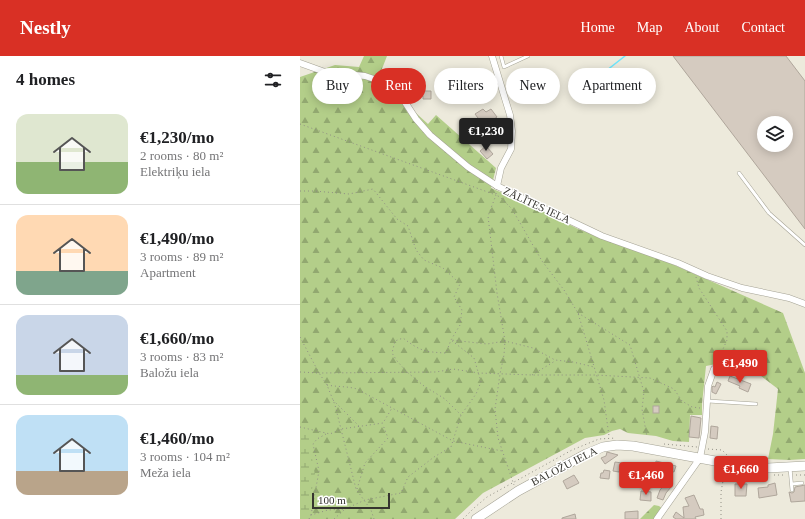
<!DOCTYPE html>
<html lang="en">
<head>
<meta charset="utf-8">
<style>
	body { margin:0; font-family:"Times New Roman",serif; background:#f6f6f6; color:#202124; height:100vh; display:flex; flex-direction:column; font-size:15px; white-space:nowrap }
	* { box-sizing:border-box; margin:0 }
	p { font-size:13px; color:#757577 }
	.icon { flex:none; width:22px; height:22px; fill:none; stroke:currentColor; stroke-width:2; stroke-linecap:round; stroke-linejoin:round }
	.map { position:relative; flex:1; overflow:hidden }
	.panel { display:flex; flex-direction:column; background:#fff; width:300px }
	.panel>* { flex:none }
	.hud { position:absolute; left:12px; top:12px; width:380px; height:36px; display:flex; gap:8px }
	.controls { position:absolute; left:457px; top:60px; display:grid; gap:8px }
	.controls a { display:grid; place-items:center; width:36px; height:36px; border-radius:50%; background:#fff; box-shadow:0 2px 10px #0003; font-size:20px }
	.scale { position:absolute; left:12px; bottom:10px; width:78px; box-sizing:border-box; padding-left:4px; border:2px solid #36352f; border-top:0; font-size:11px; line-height:14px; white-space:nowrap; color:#36352f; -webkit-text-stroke:3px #fff; paint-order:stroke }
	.price { position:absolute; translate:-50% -34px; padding:0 9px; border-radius:4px; background:#d93025; color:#fff; font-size:13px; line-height:26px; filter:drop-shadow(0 1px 2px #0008) }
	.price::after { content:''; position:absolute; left:50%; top:24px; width:12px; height:9px; margin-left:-6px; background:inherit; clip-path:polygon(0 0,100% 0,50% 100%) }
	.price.on { background:#222; color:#fff }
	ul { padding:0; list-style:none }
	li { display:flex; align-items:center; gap:12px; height:100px; padding:0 16px }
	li+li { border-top:1px solid #e0e0e0 }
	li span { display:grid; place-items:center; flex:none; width:112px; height:80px; border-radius:12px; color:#555 }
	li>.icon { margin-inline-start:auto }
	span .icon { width:48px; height:48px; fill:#fffc; stroke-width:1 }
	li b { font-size:17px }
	h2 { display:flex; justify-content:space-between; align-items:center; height:48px; padding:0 16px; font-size:17px }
	.chip { padding:0 14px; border-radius:18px; background:#fff; box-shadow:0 2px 10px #0003; font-size:14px; line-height:36px }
	.chip.on { background:#d93025; color:#fff }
	header { display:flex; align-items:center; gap:24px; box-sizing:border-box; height:56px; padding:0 20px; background:#d93025; color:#fff }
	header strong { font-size:19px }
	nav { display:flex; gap:22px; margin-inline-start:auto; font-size:14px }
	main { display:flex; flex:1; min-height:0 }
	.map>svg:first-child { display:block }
	.forest { fill:url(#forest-firs) }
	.wetland { fill:url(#wetland-marsh) }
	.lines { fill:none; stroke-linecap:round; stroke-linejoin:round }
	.stream { stroke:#6ee6fd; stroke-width:1.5 }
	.building { fill:#d5cbc0; stroke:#afa69b; fill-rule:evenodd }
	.lane-casing { stroke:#a4a294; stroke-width:4 }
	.street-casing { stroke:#a4a294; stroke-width:7 }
	.secondary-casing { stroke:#a4a294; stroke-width:10 }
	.path { stroke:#908e84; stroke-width:1; stroke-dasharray:1 3; stroke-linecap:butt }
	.lane { stroke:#fff; stroke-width:3 }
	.street { stroke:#fff; stroke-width:6 }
	.secondary { stroke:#fff; stroke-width:9 }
	.labels { text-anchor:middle; stroke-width:3; stroke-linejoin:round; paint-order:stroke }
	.street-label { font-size:11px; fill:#36352f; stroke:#fff }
</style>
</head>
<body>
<header>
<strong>Nestly</strong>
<nav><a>Home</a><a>Map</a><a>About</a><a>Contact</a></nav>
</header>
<main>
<section class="panel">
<h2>4 homes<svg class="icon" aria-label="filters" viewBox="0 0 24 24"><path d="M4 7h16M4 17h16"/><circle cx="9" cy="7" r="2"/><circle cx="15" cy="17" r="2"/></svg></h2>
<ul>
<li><span style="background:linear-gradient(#dfe7d0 60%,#8fb573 0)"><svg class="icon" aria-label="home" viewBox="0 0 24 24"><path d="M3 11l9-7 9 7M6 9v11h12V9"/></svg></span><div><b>€1,230/mo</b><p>2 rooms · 80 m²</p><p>Elektriķu iela</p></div></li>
<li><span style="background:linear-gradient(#ffd9b3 70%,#7fa58c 0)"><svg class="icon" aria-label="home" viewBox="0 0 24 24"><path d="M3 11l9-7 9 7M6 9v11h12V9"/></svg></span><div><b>€1,490/mo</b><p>3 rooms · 89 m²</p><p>Apartment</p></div></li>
<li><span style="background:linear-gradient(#c9d6e8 75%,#8fb573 0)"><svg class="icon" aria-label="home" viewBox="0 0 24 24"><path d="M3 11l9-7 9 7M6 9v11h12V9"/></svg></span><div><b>€1,660/mo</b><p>3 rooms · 83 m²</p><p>Baložu iela</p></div></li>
<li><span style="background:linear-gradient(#bfe0f5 70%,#b9a48a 0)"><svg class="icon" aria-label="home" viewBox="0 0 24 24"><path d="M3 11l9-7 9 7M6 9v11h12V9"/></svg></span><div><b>€1,460/mo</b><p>3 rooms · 104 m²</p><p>Meža iela</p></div></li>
</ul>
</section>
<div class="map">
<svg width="505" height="463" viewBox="0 0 505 463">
	<defs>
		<pattern id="forest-firs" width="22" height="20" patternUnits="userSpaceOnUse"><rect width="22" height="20" fill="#b3ce89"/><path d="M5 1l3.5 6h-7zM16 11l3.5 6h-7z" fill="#92a870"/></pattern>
		<pattern id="wetland-marsh" width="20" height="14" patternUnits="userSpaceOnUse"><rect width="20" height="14" fill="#b3ce89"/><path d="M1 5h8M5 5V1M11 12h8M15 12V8" fill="none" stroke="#92a870"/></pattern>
	</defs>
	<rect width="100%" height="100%" fill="#edeadc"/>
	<g class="forest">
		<path d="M64 0H87L80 18 104 46 128 68 136 59 196 112 191 132 235 151 278 173 356 201 483 257 505 317V403L489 404 468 403 473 378 478 333 456 316 416 308 406 310 402 348V359H390L389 386 373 385 356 380 328 377 320 373 312 375 304 379 285 382 183 437 155 463H0V21L35 9 59 11Z"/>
		<path d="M354 449 359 450 363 453 354 463H340Z"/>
	</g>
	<path class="wetland" d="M0 375 20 379 9 387 15 417 10 445V460L7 463H0Z"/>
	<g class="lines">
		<path class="stream" d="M297 22 325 0"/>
	</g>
	<g class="building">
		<path d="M373 0H486L505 25V173ZM464 67H486V89H464Z"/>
		<path d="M116 26 117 35H131V43H123V40H111L110 27Z"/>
		<path d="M183 53 186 56 191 53 197 61 184 70 175 58Z"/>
		<path d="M186 90 193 98 187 103 180 95Z"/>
		<path d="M430 320 451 328 448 336 439 332 440 330 428 325Z"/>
		<path d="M417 326 421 328 416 338 412 336V331L413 330 415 331Z"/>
		<rect x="353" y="350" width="6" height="7"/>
		<path d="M391 360 401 362 399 382 389 381Z"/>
		<path d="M411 370 418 371 417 383 410 382Z"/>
		<path d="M307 396 318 399 305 408 301 402 306 400Z"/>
		<path d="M356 405 376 410 374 416 355 411Z"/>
		<path d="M315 406 322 407 319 416 313 415Z"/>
		<path d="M304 414 310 415 309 423 300 422 301 417H303Z"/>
		<path d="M274 419 279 427 267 433 263 425Z"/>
		<path d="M475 427 477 439 459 442 458 432 468 431V429Z"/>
		<path d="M365 428 371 431 366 437 363 444 357 442 360 434Z"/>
		<path d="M435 428H447L446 440H435Z"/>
		<path d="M505 429V445L491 446 489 436 492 437 494 436 495 431Z"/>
		<path d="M341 435 351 436V445L340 444Z"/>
		<path d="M394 439 400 453H403L404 459 395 461 396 463H376L373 461 376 456 384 462 383 451 389 450 385 442Z"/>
		<path d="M338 455V463H325V456Z"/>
		<path d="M275 458 276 463H262V462Z"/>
	</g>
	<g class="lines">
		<defs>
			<g id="lane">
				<path d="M201 0 204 11 228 0"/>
				<path d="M439 117 469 157 505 189"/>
				<path d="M408 345 456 348"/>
				<path d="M490 412 492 434"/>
				<path d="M492 428 502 427"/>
			</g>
			<g id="street">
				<path d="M192 0 210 59 212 75 211 93 201 112 197 130"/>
				<path d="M0 7 25 16 65 20 86 27 101 40 116 63 130 79 168 111 197 130 302 180 378 207 407 220 442 232 489 242 505 248"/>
				<path d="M357 463 400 402 405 376 408 330 414 313"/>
			</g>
			<path id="secondary" d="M176 463 218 435 286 398 303 391 317 389 333 390 426 407 468 412 505 410"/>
		</defs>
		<use href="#lane" class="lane-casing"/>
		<use href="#street" class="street-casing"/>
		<use href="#secondary" class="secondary-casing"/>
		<g class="path">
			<path d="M0 68 196 139 188 160 197 237 205 285 204 299 200 318 195 353 198 382 214 429"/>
			<path d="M0 135H14L49 138 73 133 97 163 108 170 116 194 124 204 143 212 155 223 160 228 154 241 162 254 160 269 151 284 146 297C125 296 120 295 103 282L95 285 92 297 97 305 107 316 124 330 145 343 161 359"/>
			<path d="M196 137V139L200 141 212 153 242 205 264 234 278 257 304 344 309 380"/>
			<path d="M396 221 399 232 427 275V284L416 309"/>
			<path d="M278 257 330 289 344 336 342 353 347 381"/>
			<path d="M0 281 19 317 136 316 153 313 179 317 232 319H296L350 322 374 333 382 345 392 351 400 352"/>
			<path d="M0 316 19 317 27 329 35 349 56 433 71 454 74 463"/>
			<path d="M232 319 255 305"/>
			<path d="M27 329C37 331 47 330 57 333L153 385 202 395"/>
			<path d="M33 344 59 370"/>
			<path d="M0 371 30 378 41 373 83 367 92 352"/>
			<path d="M364 388 397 391"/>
			<path d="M408 393 422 394 427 399"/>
			<path d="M420 413 421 424 422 427"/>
			<path d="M474 419H486"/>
			<path d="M496 419H505"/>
			<path d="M57 433 65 407 88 382 83 369"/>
			<path d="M11 459 19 415 13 388 17 383 26 378"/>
			<path d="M9 463 11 459 28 454 45 453 65 444 101 437 108 421 134 401 151 391 161 359 176 338 181 326 174 302 151 284 187 288 205 285 233 292 255 304 273 306 294 311"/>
			<path d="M34 463 44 454"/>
			<path d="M163 463 174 452 187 441 272 394 299 383 316 382"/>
			<path d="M421 463V436L425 414"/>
		</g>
		<use href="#lane" class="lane"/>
		<use href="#street" class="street"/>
		<use href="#secondary" class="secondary"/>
	</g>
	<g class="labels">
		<g class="street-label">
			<text transform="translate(237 149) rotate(25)" y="4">ZĀLĪTES IELA</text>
			<text transform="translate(264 410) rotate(-27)" y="4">BALOŽU IELA</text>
		</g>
	</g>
</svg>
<div class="controls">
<a><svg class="icon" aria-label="layers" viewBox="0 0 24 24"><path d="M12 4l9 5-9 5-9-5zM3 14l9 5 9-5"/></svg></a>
</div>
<div class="scale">100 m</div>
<b class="price on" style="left:186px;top:96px">€1,230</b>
<b class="price" style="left:440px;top:328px">€1,490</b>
<b class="price" style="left:441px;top:434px">€1,660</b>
<b class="price" style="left:346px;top:440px">€1,460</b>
<div class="hud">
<a class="chip">Buy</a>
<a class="chip on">Rent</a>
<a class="chip">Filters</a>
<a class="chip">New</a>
<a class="chip">Apartment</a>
</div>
</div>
</main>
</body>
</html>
